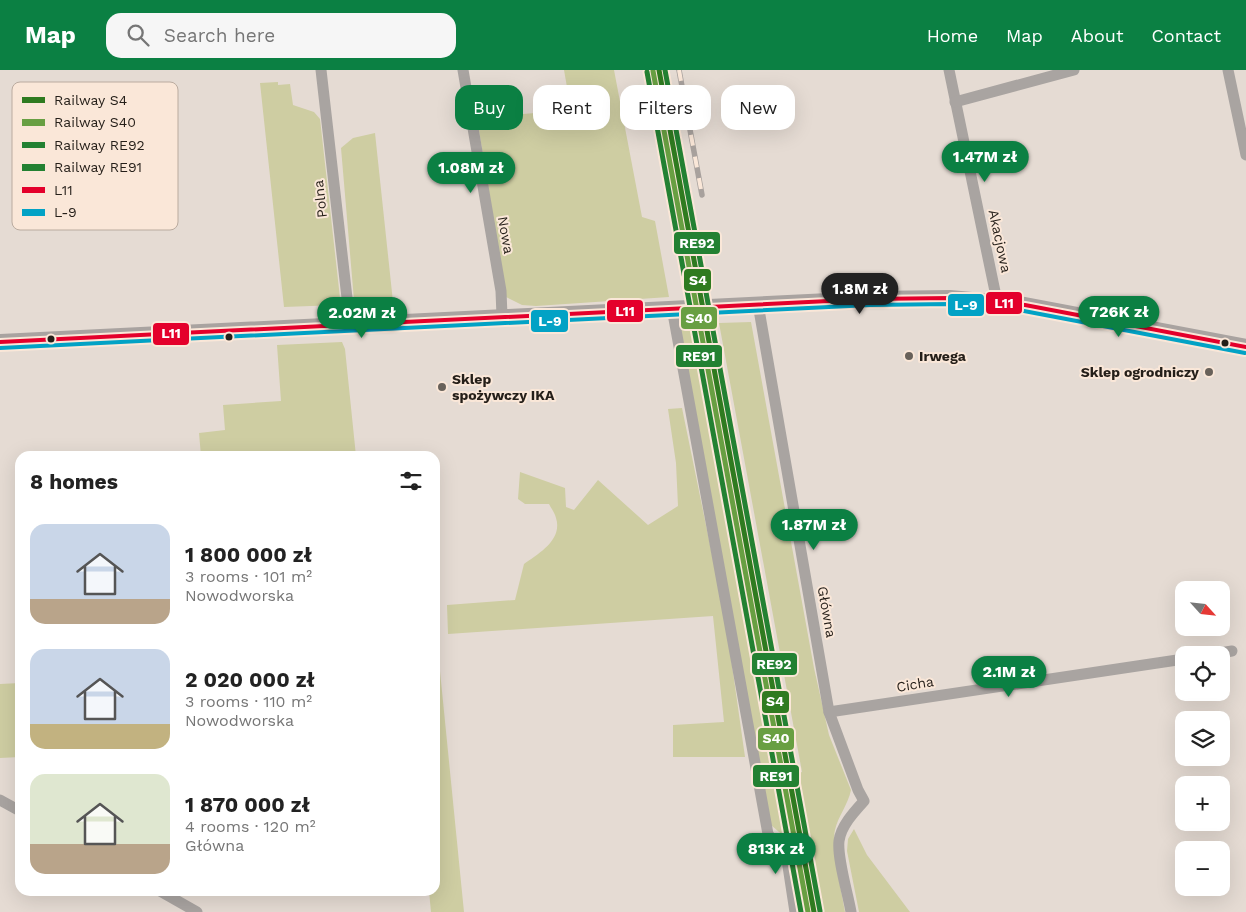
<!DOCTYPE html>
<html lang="en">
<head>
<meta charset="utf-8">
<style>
	body { margin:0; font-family:"Work Sans",sans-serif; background:#f6f6f6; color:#222; height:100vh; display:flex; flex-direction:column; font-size:19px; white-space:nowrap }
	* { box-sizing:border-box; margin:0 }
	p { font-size:16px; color:#767676 }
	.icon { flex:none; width:28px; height:28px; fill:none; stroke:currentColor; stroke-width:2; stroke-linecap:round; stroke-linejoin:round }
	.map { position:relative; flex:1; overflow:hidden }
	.sheet { position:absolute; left:15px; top:381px; width:425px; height:445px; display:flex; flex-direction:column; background:#fff; border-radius:15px; box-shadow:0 5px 20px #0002 }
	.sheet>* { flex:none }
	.hud { position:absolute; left:455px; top:15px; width:475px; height:45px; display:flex; gap:10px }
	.needle { width:32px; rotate:117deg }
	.tools { position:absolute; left:1175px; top:511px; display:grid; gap:10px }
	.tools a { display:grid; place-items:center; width:55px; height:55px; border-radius:10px; background:#fff; box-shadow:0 5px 20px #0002; font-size:25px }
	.price { position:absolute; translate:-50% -42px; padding:0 11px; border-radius:18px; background:#0b8043; color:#fff; font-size:16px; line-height:32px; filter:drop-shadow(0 1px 2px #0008) }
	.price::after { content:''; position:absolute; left:50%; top:30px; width:15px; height:11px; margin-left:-8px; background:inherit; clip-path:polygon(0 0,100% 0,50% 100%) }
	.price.on { background:#222; color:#fff }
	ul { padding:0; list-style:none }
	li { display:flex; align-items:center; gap:15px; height:125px; padding:0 15px }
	li span { display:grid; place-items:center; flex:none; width:140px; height:100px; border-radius:15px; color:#555 }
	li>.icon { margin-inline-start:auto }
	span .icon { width:60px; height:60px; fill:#fffc; stroke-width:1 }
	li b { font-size:21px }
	h2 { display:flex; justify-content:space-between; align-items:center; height:60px; padding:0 15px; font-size:21px }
	.tag { padding:0 18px; border-radius:15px; background:#fff; box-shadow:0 5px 20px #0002; font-size:18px; line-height:45px }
	.tag.on { background:#0b8043; color:#fff }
	header { display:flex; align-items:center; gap:30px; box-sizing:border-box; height:70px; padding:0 25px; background:#0b8043; color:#fff }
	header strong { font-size:24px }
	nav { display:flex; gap:28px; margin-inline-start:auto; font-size:18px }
	.search { width:350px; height:45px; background:#f6f6f6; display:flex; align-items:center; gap:12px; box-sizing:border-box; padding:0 18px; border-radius:15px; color:#767676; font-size:19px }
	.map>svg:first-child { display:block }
	.green { fill:#cecda2 }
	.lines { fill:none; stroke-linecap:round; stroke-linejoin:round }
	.street { stroke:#a9a4a1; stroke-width:11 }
	.secondary { stroke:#a9a3a0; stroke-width:16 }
	.rail-casing { stroke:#a8a19d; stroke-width:5.5 }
	.rail { stroke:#fae7d8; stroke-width:4; stroke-dasharray:11; stroke-linecap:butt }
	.bus-1-casing { stroke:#fae7d8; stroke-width:8 }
	.bus-2-casing { stroke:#fae7d8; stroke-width:8 }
	.bus-1 { stroke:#e4002b; stroke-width:4 }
	.bus-2 { stroke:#02a2c5; stroke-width:4 }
	.rail-1-casing { stroke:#fae7d8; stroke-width:9 }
	.rail-2-casing { stroke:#fae7d8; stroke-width:9 }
	.rail-3-casing { stroke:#fae7d8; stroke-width:9 }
	.rail-4-casing { stroke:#fae7d8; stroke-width:9 }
	.rail-1 { stroke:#2f7b20; stroke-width:5 }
	.rail-2 { stroke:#689f42; stroke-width:5 }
	.rail-3 { stroke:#238132; stroke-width:5 }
	.rail-4 { stroke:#238132; stroke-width:5 }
	.bus-dot { fill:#251f19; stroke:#fae7d8; stroke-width:2 }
	.poi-dot { fill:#68615a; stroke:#fae7d8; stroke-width:2 }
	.labels { text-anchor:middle; stroke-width:4; stroke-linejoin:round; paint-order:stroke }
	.street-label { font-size:14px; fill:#251f19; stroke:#fae7d8 }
	.poi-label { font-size:14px; font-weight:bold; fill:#251f19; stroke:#fae7d8; text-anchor:start }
	.key { fill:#fae7d8; stroke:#baab9f; stroke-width:1 }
	.key-label { font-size:14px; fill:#251f19 }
	.line-badge { stroke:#fae7d8; stroke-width:2 }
	.badge-label { font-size:14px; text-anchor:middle; font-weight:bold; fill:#fff }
</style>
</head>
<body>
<header>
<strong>Map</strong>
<div class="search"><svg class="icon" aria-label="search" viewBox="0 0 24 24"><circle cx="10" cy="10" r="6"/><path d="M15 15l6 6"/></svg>Search here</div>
<nav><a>Home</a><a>Map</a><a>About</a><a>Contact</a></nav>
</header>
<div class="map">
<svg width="1246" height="842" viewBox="0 0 1246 842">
	<rect width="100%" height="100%" fill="#e5dbd3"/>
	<g class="green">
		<path d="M564 0H614L642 147 655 151 669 227 536 236 522 235 506 227 477 48 571 40Z"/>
		<path d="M278 12V15L290 14 293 35 314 42 320 49 340 228 338 235 284 237 260 13Z"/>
		<path d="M375 63 393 232 358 233 354 230 341 78 353 68Z"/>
		<path d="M751 252 814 598 829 665 851 720C848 735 838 746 835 760 831 777 842 823 845 842H799L786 768 771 755 680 255 701 253 784 707 802 702 719 253Z"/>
		<path d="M342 272 345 279 356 386H201L199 363 225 360 223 335 281 331 277 275Z"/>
		<path d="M682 338 726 553 745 687H673V655L724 652 713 546 448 564 447 535 515 530 524 494C538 484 563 470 556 448 555 443 551 438 549 434H525L518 429 520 402 565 418 566 437 574 440 598 410 648 455 678 436 676 393 668 339Z"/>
		<path d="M435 551 464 842H431L429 821H435Z"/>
		<path d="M20 613V687L0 688V614Z"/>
		<path d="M854 759 867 785 910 842H859L847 781 848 769Z"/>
	</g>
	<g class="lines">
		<g class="street">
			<path d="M321 0 350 254"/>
			<path d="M463 0 501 221 502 246"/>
			<path d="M949 0 997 231"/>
			<path d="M1228 0 1246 85"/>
			<path d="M955 32 1074 0"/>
			<path d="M758 234 829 642 858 720 864 731C854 742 841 756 839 771 837 788 848 824 851 842"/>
			<path d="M672 238 768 764 787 790 795 842"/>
			<path d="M1208 585 1232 581"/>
			<path d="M829 642 1184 589"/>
			<path d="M0 730 20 741"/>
			<path d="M160 821 197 842"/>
		</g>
		<path class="secondary" d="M0 272 870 229 950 228 1025 235 1246 277"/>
		<defs>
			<path id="rail" d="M679 0 702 125"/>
		</defs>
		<use href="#rail" class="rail-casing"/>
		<use href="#rail" class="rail"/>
		<defs>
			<path id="bus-1" d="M0 272 870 229 950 228 1025 235 1246 277"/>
			<path id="bus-2" d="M0 278 870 235 950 234 1024 241 1245 283"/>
		</defs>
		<use href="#bus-1" class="bus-1-casing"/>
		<use href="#bus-2" class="bus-2-casing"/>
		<use href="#bus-1" class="bus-1"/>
		<use href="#bus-2" class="bus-2"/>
		<defs>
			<path id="rail-1" d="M659 0 814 842"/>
			<path id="rail-2" d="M653 1 808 842"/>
			<path id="rail-3" d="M665 0 820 841"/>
			<path id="rail-4" d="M647 2 801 842"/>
		</defs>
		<use href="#rail-1" class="rail-1-casing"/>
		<use href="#rail-2" class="rail-2-casing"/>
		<use href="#rail-3" class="rail-3-casing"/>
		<use href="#rail-4" class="rail-4-casing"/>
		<use href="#rail-1" class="rail-1"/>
		<use href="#rail-2" class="rail-2"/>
		<use href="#rail-3" class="rail-3"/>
		<use href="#rail-4" class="rail-4"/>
	</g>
	<g class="bus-dot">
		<circle cx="229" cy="267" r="4.5"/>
		<circle cx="51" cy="269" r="4.5"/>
		<circle cx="1225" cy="273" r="4.5"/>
	</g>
	<g class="poi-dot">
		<circle cx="909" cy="286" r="5"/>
		<circle cx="1209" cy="302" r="5"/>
		<circle cx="442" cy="317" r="5"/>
	</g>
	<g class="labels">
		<g class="street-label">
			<text transform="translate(320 129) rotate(-96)" y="5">Polna</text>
			<text transform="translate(506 165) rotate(80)" y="5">Nowa</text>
			<text transform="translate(1000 171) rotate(78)" y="5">Akacjowa</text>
			<text transform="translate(827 542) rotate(80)" y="5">Główna</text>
			<text transform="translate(915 614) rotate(-9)" y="5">Cicha</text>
		</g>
		<g class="poi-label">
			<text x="919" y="291">Irwega</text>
			<text x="1199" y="307" text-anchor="end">Sklep ogrodniczy</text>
			<text x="452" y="314">Sklep<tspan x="452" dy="16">spożywczy IKA</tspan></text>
		</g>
	</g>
	<rect x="12" y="12" width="166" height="148" rx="8" class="key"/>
	<rect x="22" y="27" width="23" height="6" fill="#2f7b20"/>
	<rect x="22" y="49" width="23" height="7" fill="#689f42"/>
	<rect x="22" y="72" width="23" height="6" fill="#238132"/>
	<rect x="22" y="94" width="23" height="7" fill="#238132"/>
	<rect x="22" y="117" width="23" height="6" fill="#e4002b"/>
	<rect x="22" y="139" width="23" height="7" fill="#02a2c5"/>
	<g class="key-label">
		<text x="54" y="35">Railway S4</text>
		<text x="54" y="57">Railway S40</text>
		<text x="54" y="80">Railway RE92</text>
		<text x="54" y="102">Railway RE91</text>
		<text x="54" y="125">L11</text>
		<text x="54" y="147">L-9</text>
	</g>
	<g class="line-badge">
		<rect x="673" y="161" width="48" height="24" rx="5" fill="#238132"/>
		<rect x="683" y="198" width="29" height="24" rx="5" fill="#2f7b20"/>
		<rect x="985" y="221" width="38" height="24" rx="5" fill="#e4002b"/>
		<rect x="947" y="223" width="38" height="24" rx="5" fill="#02a2c5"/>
		<rect x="606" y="229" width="38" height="24" rx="5" fill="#e4002b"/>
		<rect x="680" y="236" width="38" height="24" rx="5" fill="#689f42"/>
		<rect x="530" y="239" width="39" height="24" rx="5" fill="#02a2c5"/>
		<rect x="152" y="252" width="38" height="24" rx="5" fill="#e4002b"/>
		<rect x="675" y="274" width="48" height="24" rx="5" fill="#238132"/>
		<rect x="751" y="582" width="47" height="24" rx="5" fill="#238132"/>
		<rect x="761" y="620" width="29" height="24" rx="5" fill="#2f7b20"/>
		<rect x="757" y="657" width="38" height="24" rx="5" fill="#689f42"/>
		<rect x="752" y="694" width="48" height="24" rx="5" fill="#238132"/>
	</g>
	<g class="badge-label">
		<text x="697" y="178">RE92</text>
		<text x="698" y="215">S4</text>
		<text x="1004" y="238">L11</text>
		<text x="966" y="240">L-9</text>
		<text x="625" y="246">L11</text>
		<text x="699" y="253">S40</text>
		<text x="550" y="256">L-9</text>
		<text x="171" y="268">L11</text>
		<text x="699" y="291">RE91</text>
		<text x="774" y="599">RE92</text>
		<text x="775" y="636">S4</text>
		<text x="776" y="673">S40</text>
		<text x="776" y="711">RE91</text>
	</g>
</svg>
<div class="tools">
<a><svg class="needle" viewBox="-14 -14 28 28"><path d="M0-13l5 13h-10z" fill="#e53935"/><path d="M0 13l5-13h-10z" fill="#767676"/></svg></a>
<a><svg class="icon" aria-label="locate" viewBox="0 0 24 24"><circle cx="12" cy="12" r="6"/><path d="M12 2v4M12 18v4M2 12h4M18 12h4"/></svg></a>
<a><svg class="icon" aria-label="layers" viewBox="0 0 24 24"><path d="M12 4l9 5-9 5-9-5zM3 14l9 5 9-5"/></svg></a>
<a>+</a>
<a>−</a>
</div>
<b class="price" style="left:985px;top:113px">1.47M zł</b>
<b class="price" style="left:471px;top:124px">1.08M zł</b>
<b class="price on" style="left:860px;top:245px">1.8M zł</b>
<b class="price" style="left:1119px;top:268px">726K zł</b>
<b class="price" style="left:362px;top:269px">2.02M zł</b>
<b class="price" style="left:814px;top:481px">1.87M zł</b>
<b class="price" style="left:1009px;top:628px">2.1M zł</b>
<b class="price" style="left:776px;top:805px">813K zł</b>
<div class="hud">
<a class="tag on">Buy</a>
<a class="tag">Rent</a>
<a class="tag">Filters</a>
<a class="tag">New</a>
</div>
<section class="sheet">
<h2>8 homes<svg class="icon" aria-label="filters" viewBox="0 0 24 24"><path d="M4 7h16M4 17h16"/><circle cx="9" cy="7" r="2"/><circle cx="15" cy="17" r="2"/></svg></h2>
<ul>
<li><span style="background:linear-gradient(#c9d6e8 75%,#b9a48a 0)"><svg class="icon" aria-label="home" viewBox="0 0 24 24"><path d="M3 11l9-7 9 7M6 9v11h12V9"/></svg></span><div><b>1 800 000 zł</b><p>3 rooms · 101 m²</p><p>Nowodworska</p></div></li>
<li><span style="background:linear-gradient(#c9d6e8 75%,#c2b280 0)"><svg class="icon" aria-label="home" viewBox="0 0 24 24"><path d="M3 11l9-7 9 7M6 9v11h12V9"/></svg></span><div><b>2 020 000 zł</b><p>3 rooms · 110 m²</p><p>Nowodworska</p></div></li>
<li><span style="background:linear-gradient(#dfe7d0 70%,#b9a48a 0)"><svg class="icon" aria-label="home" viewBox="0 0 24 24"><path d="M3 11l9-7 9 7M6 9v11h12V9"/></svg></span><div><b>1 870 000 zł</b><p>4 rooms · 120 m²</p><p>Główna</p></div></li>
</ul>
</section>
</div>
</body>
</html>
